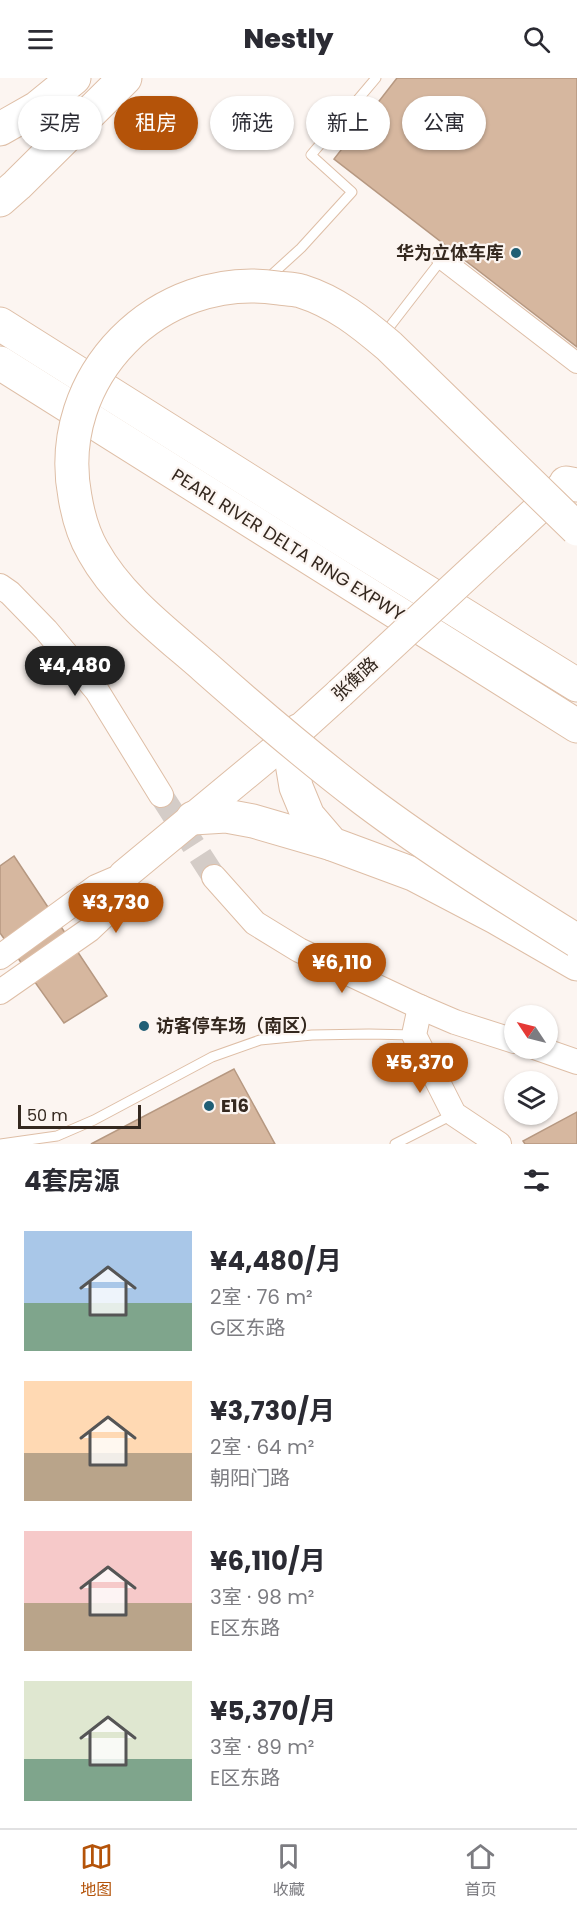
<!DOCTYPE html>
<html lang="zh">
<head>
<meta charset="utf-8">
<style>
	body { margin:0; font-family:Poppins,"Noto Sans SC",sans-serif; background:#f2f2f3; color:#2b2b33; height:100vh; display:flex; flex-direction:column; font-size:22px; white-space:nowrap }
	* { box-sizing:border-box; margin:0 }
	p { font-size:20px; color:#7c7c81 }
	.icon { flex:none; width:33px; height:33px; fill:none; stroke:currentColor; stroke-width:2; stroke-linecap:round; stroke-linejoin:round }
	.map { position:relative; height:1066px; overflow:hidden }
	.side { display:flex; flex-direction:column; background:#fff; flex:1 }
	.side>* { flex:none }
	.banner { position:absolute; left:18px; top:18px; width:542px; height:54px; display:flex; gap:12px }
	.needle { width:39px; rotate:305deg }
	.fabs { position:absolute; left:504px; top:927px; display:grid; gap:12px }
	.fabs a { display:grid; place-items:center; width:54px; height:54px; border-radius:50%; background:#fff; box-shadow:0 2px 4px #0004; font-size:30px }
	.scale { position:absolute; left:18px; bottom:15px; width:123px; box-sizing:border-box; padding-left:6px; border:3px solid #34281f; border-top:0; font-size:16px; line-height:21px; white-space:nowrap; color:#34281f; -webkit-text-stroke:4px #fcf5f1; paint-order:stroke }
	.price { position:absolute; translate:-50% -51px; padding:0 14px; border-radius:21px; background:#b45309; color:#fff; font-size:20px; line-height:39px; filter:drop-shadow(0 2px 3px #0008) }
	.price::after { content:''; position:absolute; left:50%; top:36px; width:18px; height:14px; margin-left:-9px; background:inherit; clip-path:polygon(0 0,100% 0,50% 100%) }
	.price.selected { background:#222; color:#fff }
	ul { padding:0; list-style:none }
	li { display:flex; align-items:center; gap:18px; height:150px; padding:0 24px }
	li span { display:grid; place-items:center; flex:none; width:168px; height:120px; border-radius:0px; color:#555 }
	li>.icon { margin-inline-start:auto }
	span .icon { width:72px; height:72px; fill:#fffc; stroke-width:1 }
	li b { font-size:26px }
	h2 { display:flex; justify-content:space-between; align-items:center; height:72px; padding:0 24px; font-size:26px }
	.tag { padding:0 21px; border-radius:27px; background:#fff; box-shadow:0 2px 4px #0004; font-size:21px; line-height:54px }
	.tag.selected { background:#b45309; color:#fff }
	header { display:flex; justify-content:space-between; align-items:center; height:78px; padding:0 24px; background:#fff; font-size:27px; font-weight:800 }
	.tab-bar { display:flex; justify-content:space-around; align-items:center; height:84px; border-top:2px solid #e1e1e2; background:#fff; font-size:16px; color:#7c7c81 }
	.tab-bar a { display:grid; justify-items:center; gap:3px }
	.tab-bar .selected { color:#b45309 }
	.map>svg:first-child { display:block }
	.building { fill:#d6b79f; stroke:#b69881; stroke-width:1.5 }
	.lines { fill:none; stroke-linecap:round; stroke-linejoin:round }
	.tertiary-tunnel { stroke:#d4ccc7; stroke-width:24; stroke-dasharray:24 12; stroke-linecap:butt }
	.service-casing { stroke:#debea6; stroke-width:11 }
	.minor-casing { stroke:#debea6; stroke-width:22 }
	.tertiary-casing { stroke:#debea6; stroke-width:26 }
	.primary-casing { stroke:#debea6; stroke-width:32 }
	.motorway-casing { stroke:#debea6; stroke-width:35 }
	.service { stroke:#fff; stroke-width:9 }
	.minor { stroke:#fff; stroke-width:20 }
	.tertiary { stroke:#fff; stroke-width:24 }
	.primary { stroke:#fff; stroke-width:30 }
	.motorway { stroke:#fff; stroke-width:33 }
	.primary-bridge-casing { stroke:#debea6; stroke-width:32; stroke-linecap:butt }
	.motorway-bridge-casing { stroke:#debea6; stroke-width:35; stroke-linecap:butt }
	.primary-bridge { stroke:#fff; stroke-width:30 }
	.motorway-bridge { stroke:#fff; stroke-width:33 }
	.poi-dot { fill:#205e75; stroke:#fcf5f1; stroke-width:2 }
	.labels { text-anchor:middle; stroke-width:4.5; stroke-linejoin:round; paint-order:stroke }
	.poi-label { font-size:18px; font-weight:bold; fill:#34281f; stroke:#fcf5f1; text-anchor:start }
	.street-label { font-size:18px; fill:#34281f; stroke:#fcf5f1 }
</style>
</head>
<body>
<header><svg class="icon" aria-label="menu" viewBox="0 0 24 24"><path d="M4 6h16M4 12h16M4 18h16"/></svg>Nestly<svg class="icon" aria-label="search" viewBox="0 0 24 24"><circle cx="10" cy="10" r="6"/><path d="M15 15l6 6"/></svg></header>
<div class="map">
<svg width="577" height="1066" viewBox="0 0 577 1066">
	<rect width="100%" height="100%" fill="#fcf5f1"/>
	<g class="building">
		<path d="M397 0H577V269L334 81Z"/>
		<path d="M14 778 107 918 64 945 0 855V788Z"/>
		<path d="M234 991 275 1066H91Z"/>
		<path d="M577 1034V1066H525L523 1063Z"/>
	</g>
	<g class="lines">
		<path class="tertiary-tunnel" d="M161 717 214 799"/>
		<defs>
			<g id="service">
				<path d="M267 201 301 170 352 114 311 77 376 0"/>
				<path d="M384 256 442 181"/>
				<path d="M0 1066 57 1058 94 1042 212 979 260 962 312 957 369 956 414 957"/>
				<path d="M395 1066 452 1037"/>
			</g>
			<path id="minor" d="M442 181 577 285"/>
			<g id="tertiary">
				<path d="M0 508 10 515 46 552 97 613 161 717"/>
				<path d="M214 799 255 845 299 872 420 929 455 944 514 963"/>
				<path d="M0 879 96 809 124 797"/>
				<path d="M0 914 89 852 107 835 124 797"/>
				<path d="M420 929 414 957 454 1036 499 1066"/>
				<path d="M537 970 577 984"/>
			</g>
			<g id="primary">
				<path d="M507 460 566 405"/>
				<path d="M124 797 298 653 340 615"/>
			</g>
			<g id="motorway">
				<path d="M0 51 37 30 74 0"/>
				<path d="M0 122 17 107 125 0"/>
				<path d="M0 246 330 454 577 607"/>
				<path d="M0 285 577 648"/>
				<path d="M566 405 577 407"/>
				<path d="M298 653 292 685 296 709 308 738 332 766 413 796 497 840 577 886"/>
				<path d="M193 740 226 738 253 743 332 766"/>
			</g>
		</defs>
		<use href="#service" class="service-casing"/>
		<use href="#minor" class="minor-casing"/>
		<use href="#tertiary" class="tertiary-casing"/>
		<use href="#primary" class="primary-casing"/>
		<use href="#motorway" class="motorway-casing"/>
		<use href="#service" class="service"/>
		<use href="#minor" class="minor"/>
		<use href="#tertiary" class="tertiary"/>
		<use href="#primary" class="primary"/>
		<use href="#motorway" class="motorway"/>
		<defs>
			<path id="primary-bridge" d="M340 615 507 460"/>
			<path id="motorway-bridge" d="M577 451 389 268C362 245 336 224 301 213 294 211 286 211 278 210 159 192 52 298 75 419 78 437 83 456 93 473 119 520 165 554 205 589 257 635 310 680 365 722 433 773 505 818 577 863"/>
		</defs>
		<use href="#primary-bridge" class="primary-bridge-casing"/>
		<use href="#motorway-bridge" class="motorway-bridge-casing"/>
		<use href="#primary-bridge" class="primary-bridge"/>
		<use href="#motorway-bridge" class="motorway-bridge"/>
	</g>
	<g class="poi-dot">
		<circle cx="516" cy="175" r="6"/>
		<circle cx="144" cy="948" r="6"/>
		<circle cx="209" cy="1028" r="6"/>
	</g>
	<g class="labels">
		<g class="poi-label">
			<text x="504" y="181" text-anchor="end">华为立体车库</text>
			<text x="156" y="954">访客停车场（南区）</text>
			<text x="221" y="1034">E16</text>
		</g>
		<g class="street-label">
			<text transform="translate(288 467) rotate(32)" y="6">PEARL RIVER DELTA RING EXPWY</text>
			<text transform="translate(355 601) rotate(-43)" y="6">张衡路</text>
		</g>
	</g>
</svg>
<div class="fabs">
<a><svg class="needle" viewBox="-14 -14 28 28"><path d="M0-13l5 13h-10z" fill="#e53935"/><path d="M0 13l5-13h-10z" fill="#7c7c81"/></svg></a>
<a><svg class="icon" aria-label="layers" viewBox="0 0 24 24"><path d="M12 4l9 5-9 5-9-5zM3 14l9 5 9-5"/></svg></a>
</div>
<div class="scale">50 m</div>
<b class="price selected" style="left:75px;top:619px">¥4,480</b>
<b class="price" style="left:116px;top:856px">¥3,730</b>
<b class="price" style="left:342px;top:916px">¥6,110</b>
<b class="price" style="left:420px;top:1016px">¥5,370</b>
<div class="banner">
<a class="tag">买房</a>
<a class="tag selected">租房</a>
<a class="tag">筛选</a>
<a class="tag">新上</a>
<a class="tag">公寓</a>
</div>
</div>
<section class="side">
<h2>4套房源<svg class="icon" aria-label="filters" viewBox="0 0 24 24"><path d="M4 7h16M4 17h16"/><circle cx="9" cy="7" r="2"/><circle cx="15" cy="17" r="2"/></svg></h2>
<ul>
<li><span style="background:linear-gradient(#a9c7e8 60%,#7fa58c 0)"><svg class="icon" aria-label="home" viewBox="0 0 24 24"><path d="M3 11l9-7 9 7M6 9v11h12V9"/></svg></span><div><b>¥4,480/月</b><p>2室 · 76 m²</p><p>G区东路</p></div></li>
<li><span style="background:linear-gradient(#ffd9b3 60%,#b9a48a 0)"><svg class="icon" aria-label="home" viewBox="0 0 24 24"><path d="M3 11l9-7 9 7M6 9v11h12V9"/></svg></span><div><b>¥3,730/月</b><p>2室 · 64 m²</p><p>朝阳门路</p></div></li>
<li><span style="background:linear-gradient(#f6c9c9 60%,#b9a48a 0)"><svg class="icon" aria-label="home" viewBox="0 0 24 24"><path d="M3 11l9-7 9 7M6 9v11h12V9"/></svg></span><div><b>¥6,110/月</b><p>3室 · 98 m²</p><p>E区东路</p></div></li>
<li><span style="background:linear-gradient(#dfe7d0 65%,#7fa58c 0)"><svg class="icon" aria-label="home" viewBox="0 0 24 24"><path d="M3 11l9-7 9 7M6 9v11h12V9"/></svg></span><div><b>¥5,370/月</b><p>3室 · 89 m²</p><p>E区东路</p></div></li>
</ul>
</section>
<nav class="tab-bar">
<a class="selected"><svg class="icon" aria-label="map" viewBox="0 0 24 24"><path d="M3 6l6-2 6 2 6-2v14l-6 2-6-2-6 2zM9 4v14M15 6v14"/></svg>地图</a>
<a><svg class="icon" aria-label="saved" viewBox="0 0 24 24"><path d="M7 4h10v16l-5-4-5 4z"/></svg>收藏</a>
<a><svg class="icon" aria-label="home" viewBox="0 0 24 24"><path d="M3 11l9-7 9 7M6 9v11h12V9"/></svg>首页</a>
</nav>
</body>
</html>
